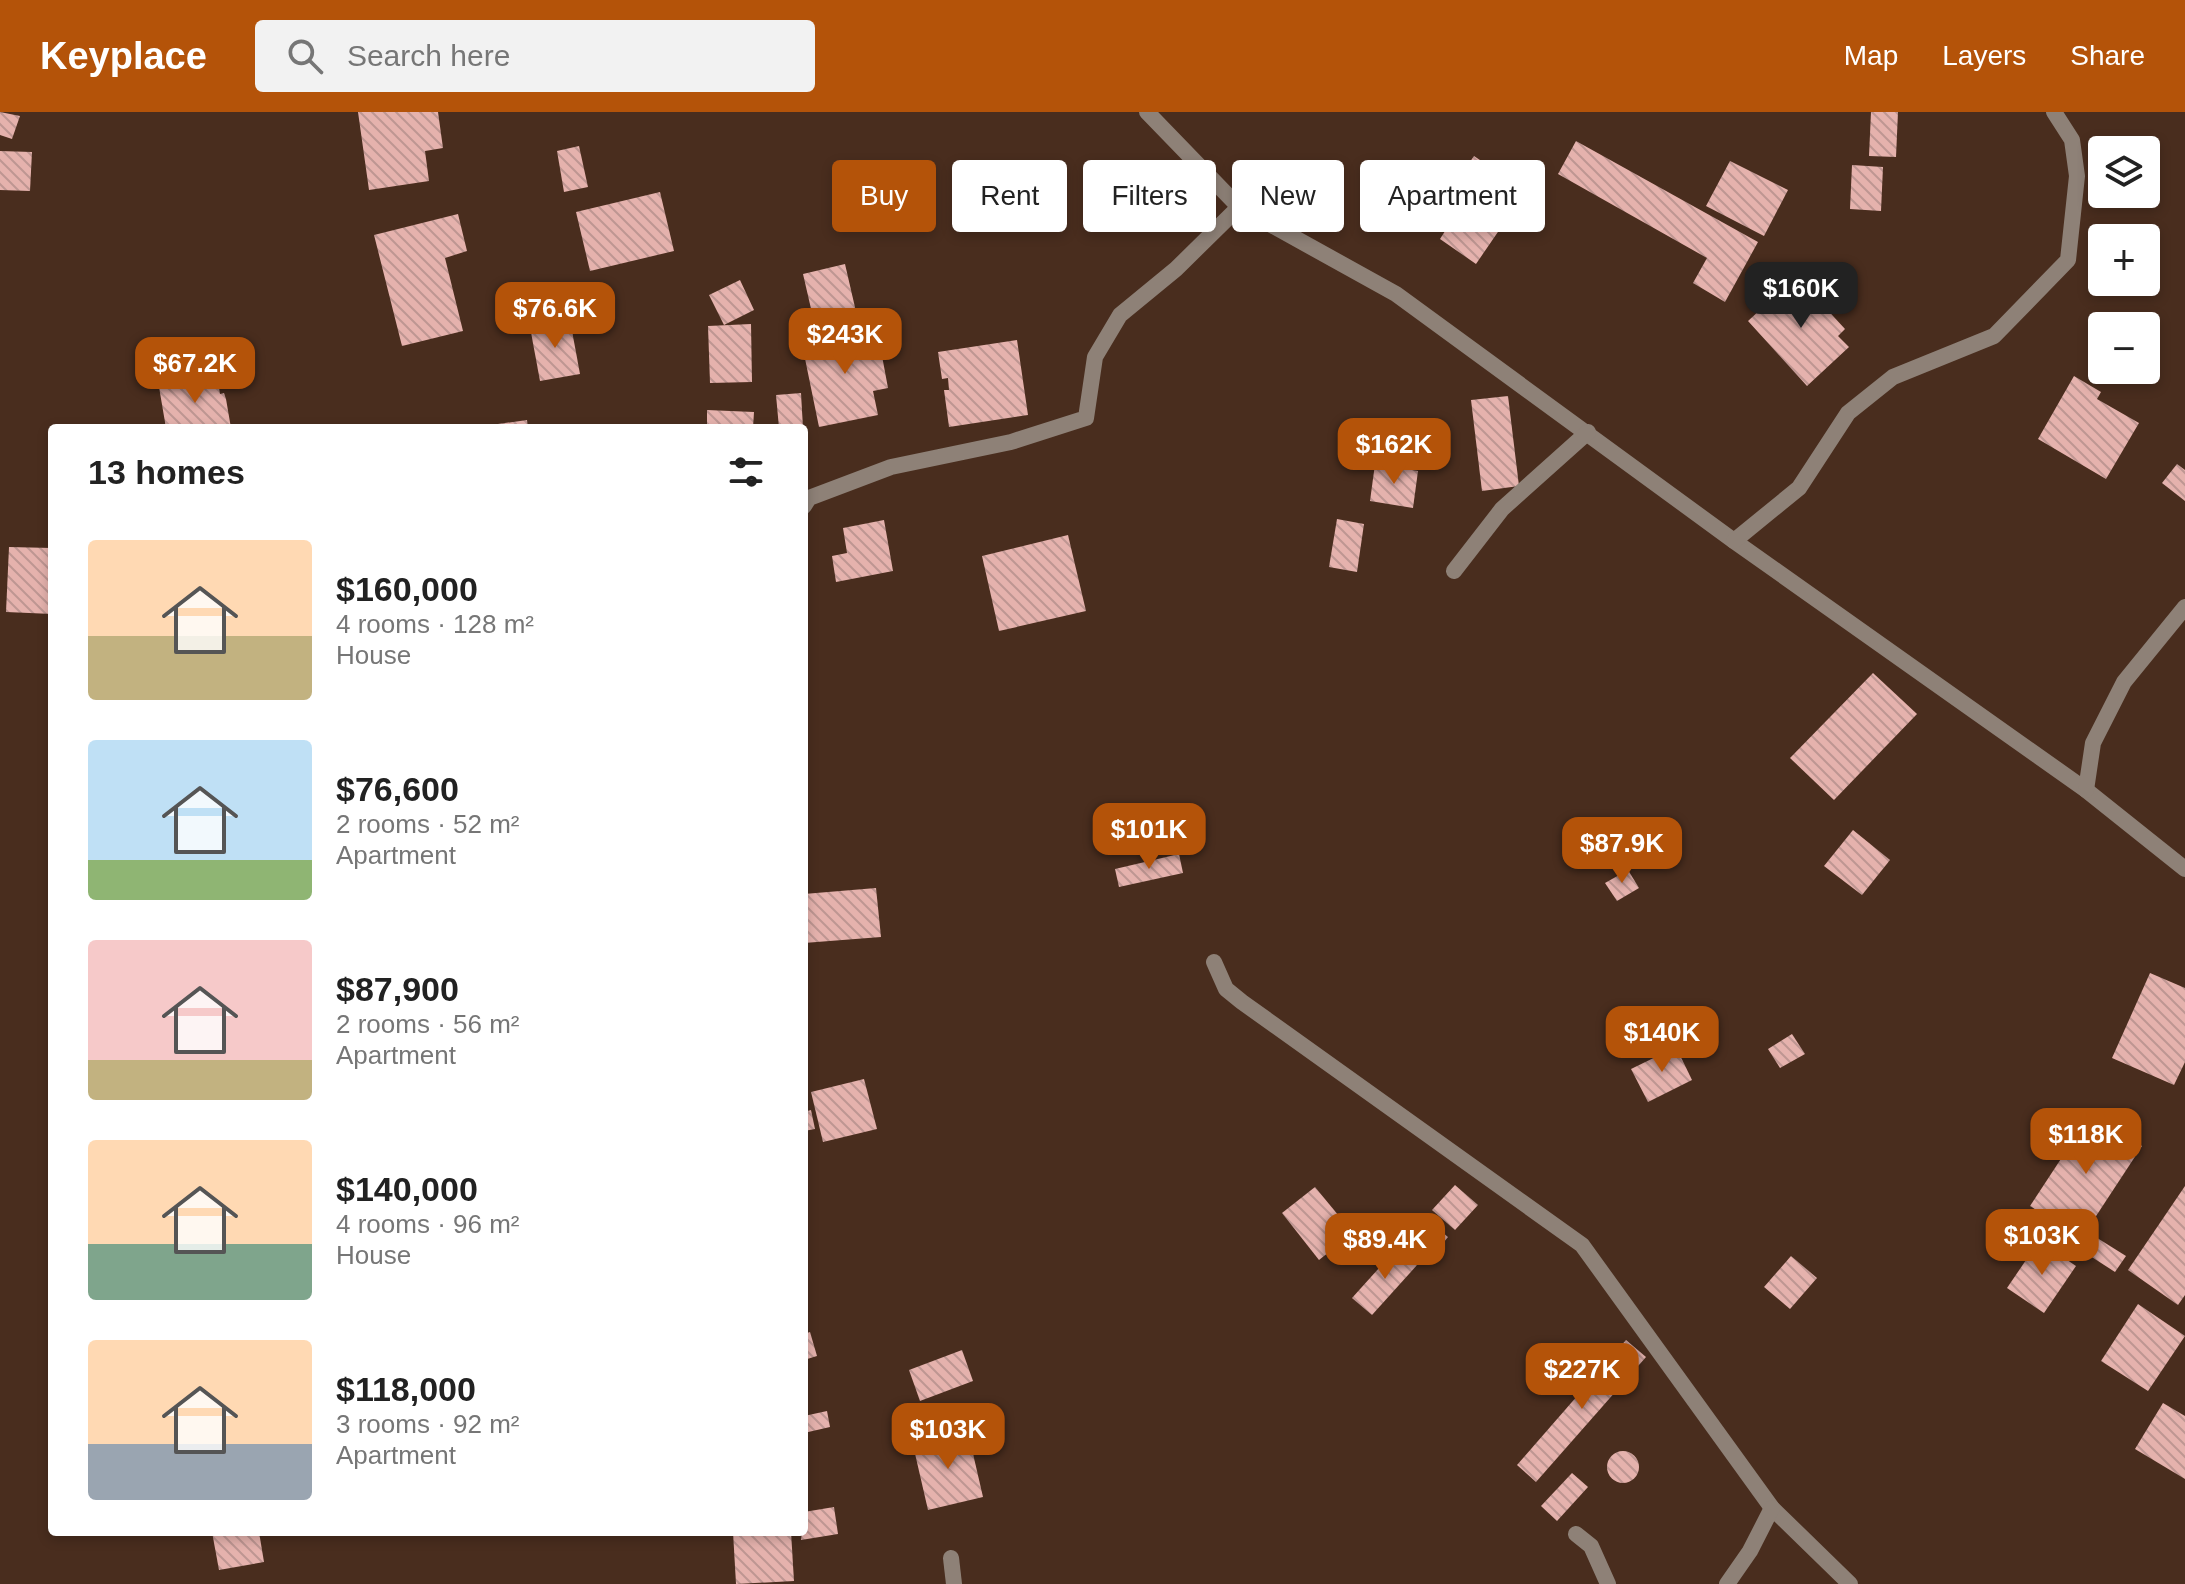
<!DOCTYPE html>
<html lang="en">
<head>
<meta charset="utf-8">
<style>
	body { margin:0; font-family:Arial,sans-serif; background:#f2f2f2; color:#222; height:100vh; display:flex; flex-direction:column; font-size:30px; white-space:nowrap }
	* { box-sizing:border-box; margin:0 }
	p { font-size:26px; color:#767676 }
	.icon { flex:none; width:44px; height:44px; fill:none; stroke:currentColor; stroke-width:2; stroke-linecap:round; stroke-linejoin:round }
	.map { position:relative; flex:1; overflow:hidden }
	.panel { position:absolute; left:48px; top:312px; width:760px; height:1112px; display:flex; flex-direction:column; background:#fff; border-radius:8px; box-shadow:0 4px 12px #0003 }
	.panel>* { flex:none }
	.guide { position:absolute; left:832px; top:48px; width:760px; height:72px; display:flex; gap:16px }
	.fabs { position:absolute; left:2088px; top:24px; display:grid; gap:16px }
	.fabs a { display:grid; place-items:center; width:72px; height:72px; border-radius:8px; background:#fff; box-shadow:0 4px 12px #0003; font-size:40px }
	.price { position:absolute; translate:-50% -68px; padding:0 18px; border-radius:16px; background:#b45309; color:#fff; font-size:26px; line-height:52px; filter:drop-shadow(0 2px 4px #0008) }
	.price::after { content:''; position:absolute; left:50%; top:48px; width:24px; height:18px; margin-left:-12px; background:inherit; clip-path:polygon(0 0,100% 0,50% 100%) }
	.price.current { background:#222; color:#fff }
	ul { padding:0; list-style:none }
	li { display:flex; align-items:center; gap:24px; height:200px; padding:0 40px }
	li span { display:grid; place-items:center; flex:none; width:224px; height:160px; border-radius:8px; color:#555 }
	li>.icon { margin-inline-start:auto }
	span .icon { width:96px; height:96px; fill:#fffc; stroke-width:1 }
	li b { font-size:34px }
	h2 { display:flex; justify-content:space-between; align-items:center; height:96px; padding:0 40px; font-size:34px }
	.chip { padding:0 28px; border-radius:8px; background:#fff; box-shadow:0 4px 12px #0003; font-size:28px; line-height:72px }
	.chip.current { background:#b45309; color:#fff }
	header { display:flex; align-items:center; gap:48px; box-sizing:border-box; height:112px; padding:0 40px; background:#b45309; color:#fff }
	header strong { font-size:38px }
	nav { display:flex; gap:44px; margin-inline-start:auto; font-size:28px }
	.search { width:560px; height:72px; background:#f2f2f2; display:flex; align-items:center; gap:20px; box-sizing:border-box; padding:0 28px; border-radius:8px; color:#767676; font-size:30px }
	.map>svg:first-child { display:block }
	.building { fill:url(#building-back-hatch) }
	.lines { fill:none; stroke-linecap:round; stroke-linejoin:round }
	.street { stroke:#8e8177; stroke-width:16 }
</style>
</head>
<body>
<header>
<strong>Keyplace</strong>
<div class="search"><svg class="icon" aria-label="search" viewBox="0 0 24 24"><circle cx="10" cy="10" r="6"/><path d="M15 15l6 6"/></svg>Search here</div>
<nav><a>Map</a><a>Layers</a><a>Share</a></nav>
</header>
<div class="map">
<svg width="2185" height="1472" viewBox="0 0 2185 1472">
	<defs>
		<pattern id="building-back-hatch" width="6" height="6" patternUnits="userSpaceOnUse" patternTransform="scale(2)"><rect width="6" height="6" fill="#e5b2ad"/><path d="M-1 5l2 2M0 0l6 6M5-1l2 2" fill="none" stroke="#be9692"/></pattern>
	</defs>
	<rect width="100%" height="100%" fill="#492d1e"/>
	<g class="building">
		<path d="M0 0 20 4 12 27 0 23Z"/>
		<path d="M358 0H438L443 36 425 39 429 69 369 78Z"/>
		<path d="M1871 0H1898L1896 45 1869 44Z"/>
		<path d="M1576 29 1758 130 1725 190 1693 171 1707 146 1558 62Z"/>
		<path d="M579 34 588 75 564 80 557 39Z"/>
		<path d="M0 39 32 40 30 79 0 78Z"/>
		<path d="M1474 44 1526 79 1476 152 1440 127 1447 116 1432 105Z"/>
		<path d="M1730 49 1788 78 1764 124 1706 94Z"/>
		<path d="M1852 53 1883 55 1881 99 1850 97Z"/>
		<path d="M660 80 674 139 590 159 576 100Z"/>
		<path d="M458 102 467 139 445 146 463 219 402 234 374 123Z"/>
		<path d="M845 152 857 204 815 214 803 162Z"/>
		<path d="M1800 161 1819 182 1807 193 1814 200 1822 192 1845 217 1838 224 1849 235 1807 274 1748 209Z"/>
		<path d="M740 168 754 198 724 213 709 183Z"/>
		<path d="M570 208 580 262 540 269 530 215Z"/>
		<path d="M751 212 752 270 710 271 708 214Z"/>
		<path d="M877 217 888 276 873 279 878 303 819 315 802 232Z"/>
		<path d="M1017 228 1028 303 949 315 944 278H949L948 266 942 267 938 240Z"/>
		<path d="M217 264 220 282 224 281 226 287 231 316H166L159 275Z"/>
		<path d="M2074 264 2101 280 2097 287 2139 311 2106 367 2038 327Z"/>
		<path d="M801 281 803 316H779L776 283Z"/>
		<path d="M1508 284 1519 374 1482 379 1471 288Z"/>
		<path d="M707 298 754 300 753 316H707Z"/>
		<path d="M527 308 528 316H484V314Z"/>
		<path d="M1375 352 1418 359 1413 396 1370 389Z"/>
		<path d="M2177 352 2185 358V389L2162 371Z"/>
		<path d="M1337 407 1364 412 1357 460 1329 455Z"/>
		<path d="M884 408 893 459 836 470 832 444 847 441 843 416Z"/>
		<path d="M1068 423 1086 499 999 519 982 444Z"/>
		<path d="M9 435 52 436V502L6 500Z"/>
		<path d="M1873 561 1917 602 1834 688 1790 646Z"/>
		<path d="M1853 718 1890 748 1862 783 1824 754Z"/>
		<path d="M1179 742 1183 761 1119 775 1115 757Z"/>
		<path d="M1628 758 1639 776 1617 789 1605 771Z"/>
		<path d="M876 776 881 825 804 831V782Z"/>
		<path d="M2150 861 2185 876V950L2174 973 2112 946Z"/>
		<path d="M1792 922 1805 942 1780 956 1768 937Z"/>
		<path d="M1676 935 1692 968 1648 990 1631 957Z"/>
		<path d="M864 967 877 1017 823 1030 811 980Z"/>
		<path d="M811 998 815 1017 804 1019V1000Z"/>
		<path d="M2091 1001 2142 1034 2081 1127 2030 1094Z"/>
		<path d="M1455 1073 1478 1093 1455 1118 1432 1098Z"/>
		<path d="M2185 1074V1183L2178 1193 2128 1158Z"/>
		<path d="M1315 1075 1353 1121 1319 1148 1282 1101Z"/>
		<path d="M1424 1105 1448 1125 1427 1151 1402 1130Z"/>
		<path d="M2094 1124 2126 1144 2115 1160 2084 1140Z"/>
		<path d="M2039 1129 2076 1154 2044 1201 2007 1176Z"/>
		<path d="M1398 1135 1418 1152 1372 1203 1352 1186Z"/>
		<path d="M1791 1144 1817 1166 1790 1197 1764 1175Z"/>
		<path d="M2138 1192 2185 1224 2148 1279 2101 1249Z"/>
		<path d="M810 1220 817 1244 804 1248V1222Z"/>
		<path d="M1626 1228 1646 1245 1536 1370 1517 1353Z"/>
		<path d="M962 1238 973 1269 920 1289 909 1258Z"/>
		<path d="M2163 1291 2185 1304V1367L2135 1337Z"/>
		<path d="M827 1299 830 1315 804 1321V1304Z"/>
		<path d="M968 1320 983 1385 928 1398 913 1333Z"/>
		<circle cx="1623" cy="1355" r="16"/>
		<path d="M1572 1361 1588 1375 1557 1409 1541 1394Z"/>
		<path d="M834 1395 838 1422 801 1428 804 1400Z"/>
		<path d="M212 1420H259L264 1450 219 1458Z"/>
		<path d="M733 1420H791L794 1469 736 1472Z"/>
	</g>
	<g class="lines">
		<g class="street">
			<path d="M1147 0 1239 95 1396 182 1734 429 2086 678 2185 757"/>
			<path d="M804 394 809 386 891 355 1011 330 1086 306 1095 245 1120 203 1176 157 1239 95"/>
			<path d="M1734 429 1799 376 1848 301 1893 265 1994 224 2068 148 2077 64 2072 28 2054 0"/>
			<path d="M1454 459 1502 397 1588 320"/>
			<path d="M2086 678 2093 631 2124 570 2185 495"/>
			<path d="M1214 850 1226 877 1242 890 1582 1133 1772 1396 1850 1472"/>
			<path d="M1576 1422 1591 1434 1608 1472"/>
			<path d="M951 1446 954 1472"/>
			<path d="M1727 1472 1750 1439 1772 1396"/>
		</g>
	</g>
</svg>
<div class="fabs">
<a><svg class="icon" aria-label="layers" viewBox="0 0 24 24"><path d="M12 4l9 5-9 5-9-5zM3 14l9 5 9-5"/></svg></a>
<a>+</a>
<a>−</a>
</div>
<b class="price current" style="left:1801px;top:218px">$160K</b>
<b class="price" style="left:555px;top:238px">$76.6K</b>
<b class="price" style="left:845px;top:264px">$243K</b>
<b class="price" style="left:195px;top:293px">$67.2K</b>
<b class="price" style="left:1394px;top:374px">$162K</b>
<b class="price" style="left:1149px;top:759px">$101K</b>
<b class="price" style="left:1622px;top:773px">$87.9K</b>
<b class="price" style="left:1662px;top:962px">$140K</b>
<b class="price" style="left:2086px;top:1064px">$118K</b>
<b class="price" style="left:2042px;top:1165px">$103K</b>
<b class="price" style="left:1385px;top:1169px">$89.4K</b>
<b class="price" style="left:1582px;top:1299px">$227K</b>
<b class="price" style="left:948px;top:1359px">$103K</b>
<div class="guide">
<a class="chip current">Buy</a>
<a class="chip">Rent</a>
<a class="chip">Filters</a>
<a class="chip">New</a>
<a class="chip">Apartment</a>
</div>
<section class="panel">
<h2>13 homes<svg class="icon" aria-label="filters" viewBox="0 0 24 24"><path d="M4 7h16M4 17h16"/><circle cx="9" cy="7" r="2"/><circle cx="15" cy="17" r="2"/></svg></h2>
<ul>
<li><span style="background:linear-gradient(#ffd9b3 60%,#c2b280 0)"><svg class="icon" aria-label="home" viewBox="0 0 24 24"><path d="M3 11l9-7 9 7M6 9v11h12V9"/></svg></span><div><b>$160,000</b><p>4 rooms · 128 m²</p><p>House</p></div></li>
<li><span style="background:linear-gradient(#bfe0f5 75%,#8fb573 0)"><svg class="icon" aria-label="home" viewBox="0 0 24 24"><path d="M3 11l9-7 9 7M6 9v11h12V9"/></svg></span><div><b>$76,600</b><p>2 rooms · 52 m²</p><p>Apartment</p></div></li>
<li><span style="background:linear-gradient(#f6c9c9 75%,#c2b280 0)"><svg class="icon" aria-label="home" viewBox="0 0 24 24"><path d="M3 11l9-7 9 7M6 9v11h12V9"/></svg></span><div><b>$87,900</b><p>2 rooms · 56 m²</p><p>Apartment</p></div></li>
<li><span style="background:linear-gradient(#ffd9b3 65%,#7fa58c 0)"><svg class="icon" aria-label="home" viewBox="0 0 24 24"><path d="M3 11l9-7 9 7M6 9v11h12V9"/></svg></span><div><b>$140,000</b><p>4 rooms · 96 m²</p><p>House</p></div></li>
<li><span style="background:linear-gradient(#ffd9b3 65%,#9aa5b1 0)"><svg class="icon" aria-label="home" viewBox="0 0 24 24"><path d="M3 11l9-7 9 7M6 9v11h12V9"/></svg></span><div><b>$118,000</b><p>3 rooms · 92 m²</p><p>Apartment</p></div></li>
</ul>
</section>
</div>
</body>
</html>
